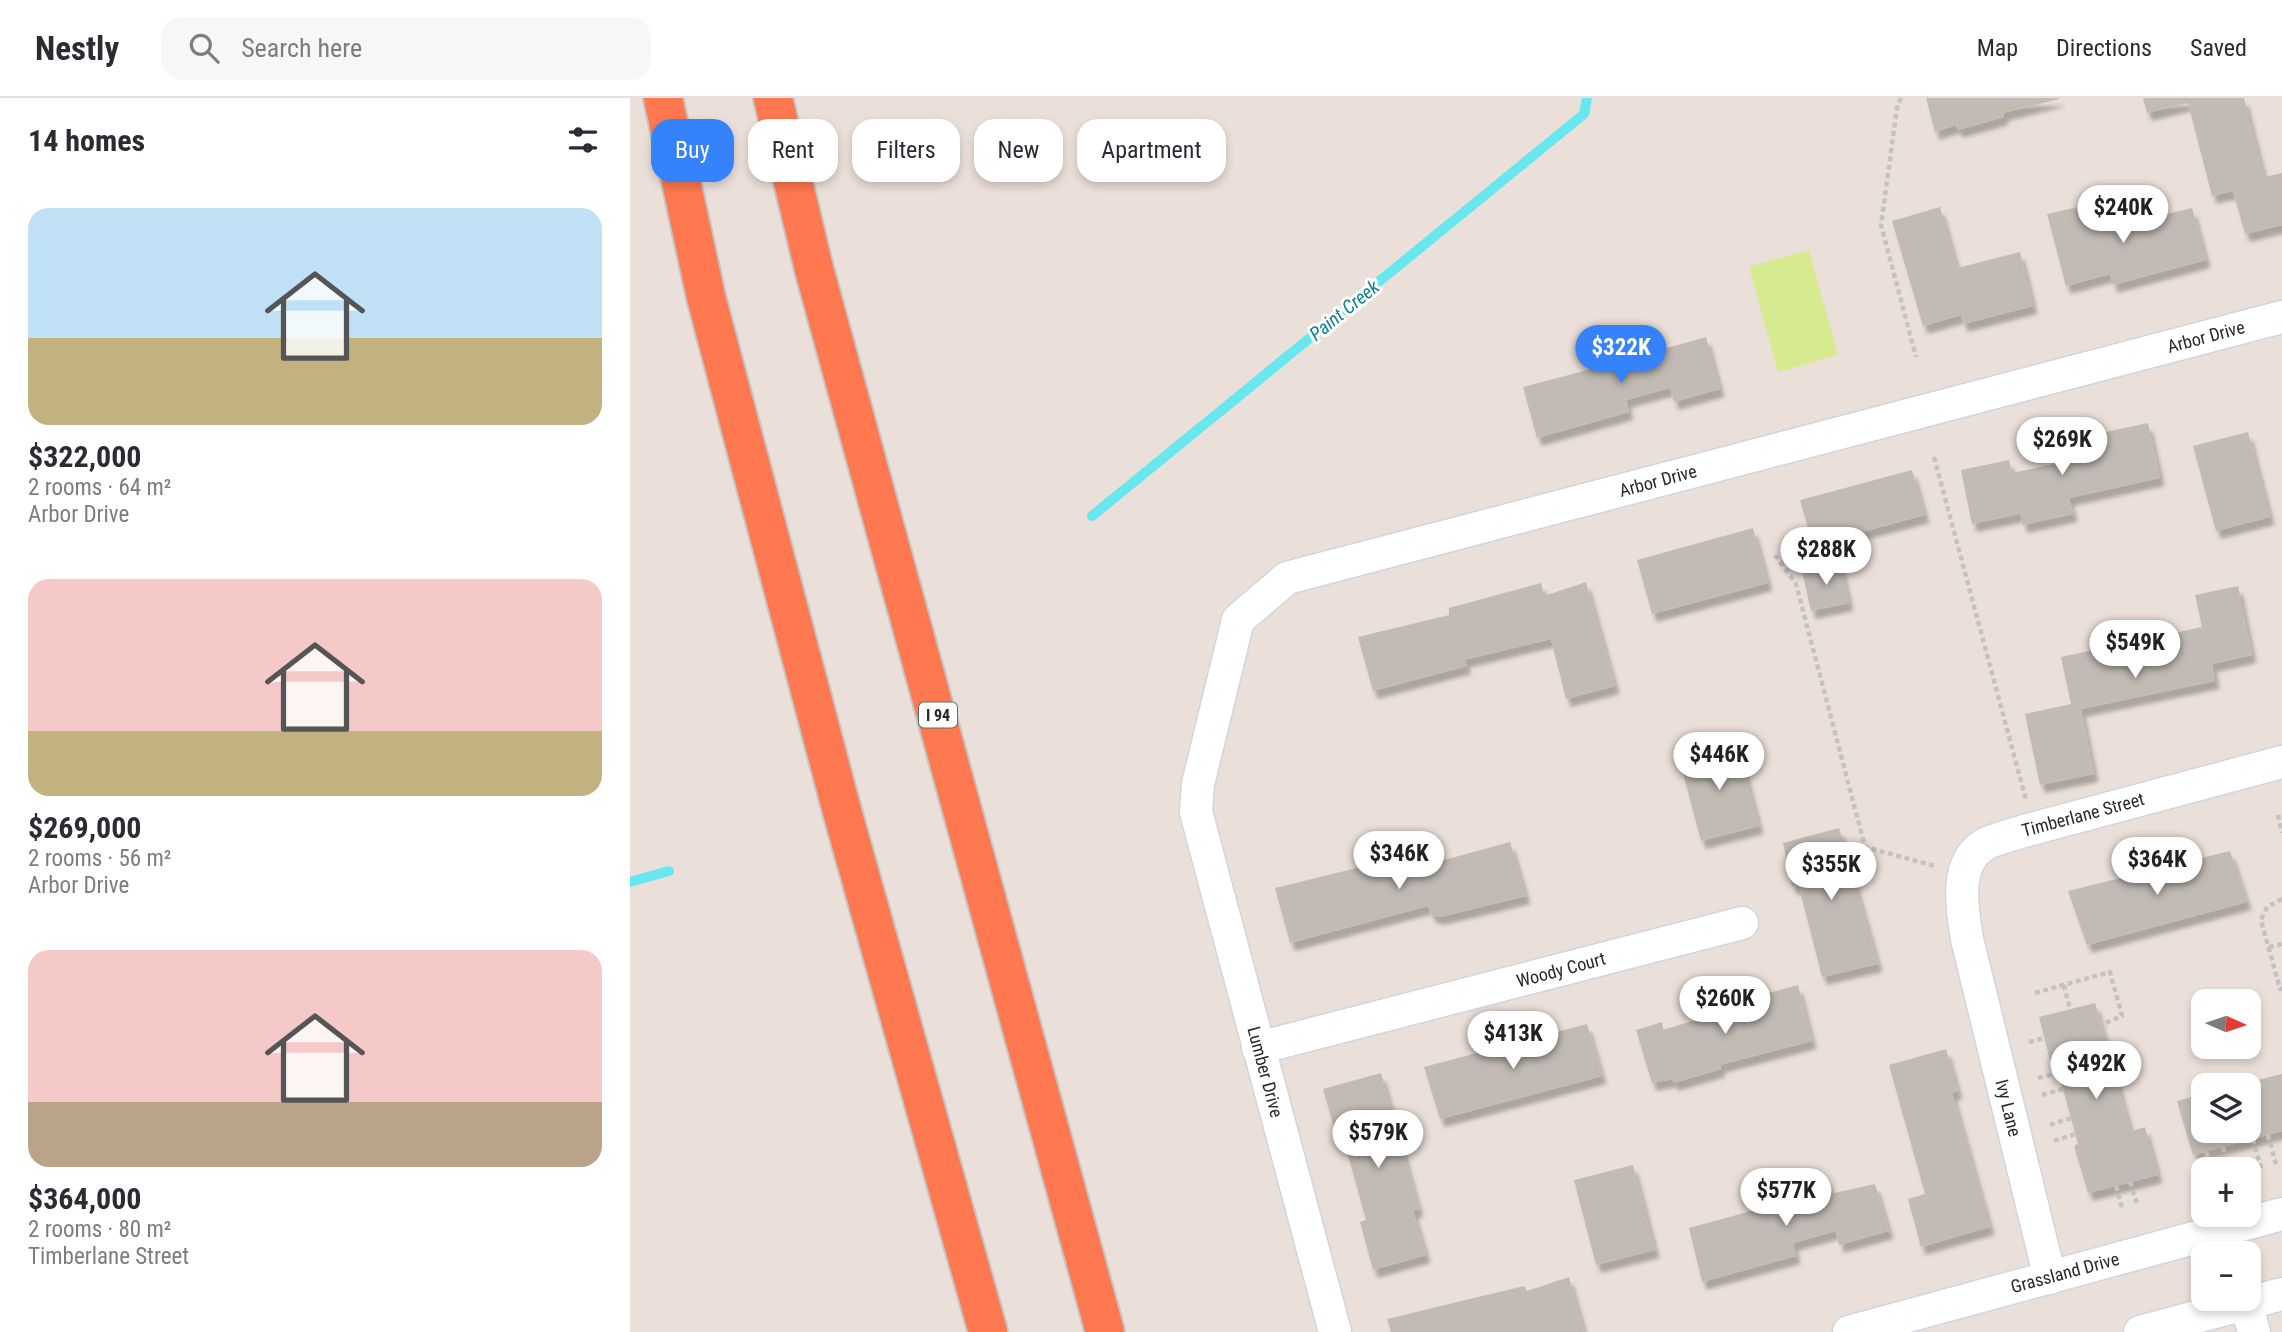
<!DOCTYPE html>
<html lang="en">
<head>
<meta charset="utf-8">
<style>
	body { margin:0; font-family:"Roboto Condensed",sans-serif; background:#f7f7f7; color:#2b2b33; height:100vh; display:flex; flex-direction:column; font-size:26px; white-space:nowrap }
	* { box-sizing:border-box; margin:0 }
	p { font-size:23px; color:#7c7c81 }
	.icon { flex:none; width:38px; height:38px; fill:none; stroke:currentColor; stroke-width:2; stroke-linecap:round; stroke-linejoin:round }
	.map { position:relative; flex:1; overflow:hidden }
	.side { display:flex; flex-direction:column; background:#fff; width:630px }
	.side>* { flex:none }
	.hud { position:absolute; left:21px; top:21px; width:665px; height:63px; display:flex; gap:14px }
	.needle { width:46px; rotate:93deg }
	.buttons { position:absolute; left:1561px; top:891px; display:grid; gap:14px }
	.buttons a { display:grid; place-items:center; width:70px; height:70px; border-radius:14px; background:#fff; box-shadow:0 4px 10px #0003; font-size:35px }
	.price { position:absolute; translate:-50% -60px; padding:0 16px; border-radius:24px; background:#fff; color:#222; font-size:23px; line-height:46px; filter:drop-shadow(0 2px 4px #0008) }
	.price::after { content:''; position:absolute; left:50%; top:42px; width:21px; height:16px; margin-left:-10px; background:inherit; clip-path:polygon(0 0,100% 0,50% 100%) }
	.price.on { background:#3482fc; color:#fff }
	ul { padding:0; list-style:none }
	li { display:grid; align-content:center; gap:14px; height:371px; padding:0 28px }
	li span { display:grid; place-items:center; height:217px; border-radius:21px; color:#555 }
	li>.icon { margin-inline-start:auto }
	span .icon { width:126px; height:126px; fill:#fffc; stroke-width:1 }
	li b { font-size:30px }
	h2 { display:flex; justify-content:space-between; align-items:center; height:84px; padding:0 28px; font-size:30px }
	.tag { padding:0 24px; border-radius:21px; background:#fff; box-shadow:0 4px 10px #0003; font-size:24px; line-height:63px }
	.tag.on { background:#3482fc; color:#fff }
	header { display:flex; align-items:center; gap:42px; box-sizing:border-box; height:98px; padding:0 35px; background:#fff; border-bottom:2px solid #e1e1e2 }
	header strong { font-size:33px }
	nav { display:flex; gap:38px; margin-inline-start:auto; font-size:24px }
	.search { width:490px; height:63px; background:#f7f7f7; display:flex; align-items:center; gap:18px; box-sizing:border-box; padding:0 24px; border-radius:21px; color:#7c7c81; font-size:26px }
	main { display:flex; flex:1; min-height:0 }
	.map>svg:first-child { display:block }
	.pitch { fill:#d6ea8f }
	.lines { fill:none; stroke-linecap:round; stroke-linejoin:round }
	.stream { stroke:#69e7ef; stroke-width:10 }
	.building { fill:#c2bbb5; filter:url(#shadow) }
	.minor-casing { stroke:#ced6e1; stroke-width:35 }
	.motorway-casing { stroke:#c3c3c3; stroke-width:42 }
	.path { stroke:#c3c3c3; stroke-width:4.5; stroke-dasharray:5 3.5; stroke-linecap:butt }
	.minor { stroke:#fff; stroke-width:32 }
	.motorway { stroke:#ff784f; stroke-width:38 }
	.labels { text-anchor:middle; stroke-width:6; stroke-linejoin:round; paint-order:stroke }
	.shield { fill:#fff; stroke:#686868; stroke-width:2 }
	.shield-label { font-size:16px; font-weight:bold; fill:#282828 }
	.street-label { font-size:18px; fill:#282828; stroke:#fff }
	.water-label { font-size:19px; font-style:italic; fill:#0b7e91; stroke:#fff }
</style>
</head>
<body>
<header>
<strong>Nestly</strong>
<div class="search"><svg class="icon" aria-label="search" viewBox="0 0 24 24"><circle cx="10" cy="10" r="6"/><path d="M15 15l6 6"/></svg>Search here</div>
<nav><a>Map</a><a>Directions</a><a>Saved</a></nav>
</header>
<main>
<section class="side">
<h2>14 homes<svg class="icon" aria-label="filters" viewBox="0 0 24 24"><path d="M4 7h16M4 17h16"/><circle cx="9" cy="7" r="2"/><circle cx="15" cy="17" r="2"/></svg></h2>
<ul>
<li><span style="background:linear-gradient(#bfe0f5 60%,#c2b280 0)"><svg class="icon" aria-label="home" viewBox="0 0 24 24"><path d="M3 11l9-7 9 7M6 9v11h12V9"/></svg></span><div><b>$322,000</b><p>2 rooms · 64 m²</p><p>Arbor Drive</p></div></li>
<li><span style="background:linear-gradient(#f6c9c9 70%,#c2b280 0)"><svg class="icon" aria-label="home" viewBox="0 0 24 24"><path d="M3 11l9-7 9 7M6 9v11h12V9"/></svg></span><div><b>$269,000</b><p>2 rooms · 56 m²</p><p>Arbor Drive</p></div></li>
<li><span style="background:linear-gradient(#f6c9c9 70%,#b9a48a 0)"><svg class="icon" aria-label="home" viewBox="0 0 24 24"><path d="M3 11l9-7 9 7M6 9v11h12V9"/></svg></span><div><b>$364,000</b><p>2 rooms · 80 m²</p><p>Timberlane Street</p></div></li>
</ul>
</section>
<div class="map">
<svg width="1652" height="1234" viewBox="0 0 1652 1234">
	<defs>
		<filter id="shadow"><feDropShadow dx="4.5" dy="8" stdDeviation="2" flood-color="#0004"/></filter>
	</defs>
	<rect width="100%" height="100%" fill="#ebdfd9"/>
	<path class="pitch" d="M1179 152 1208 257 1148 274 1119 169Z"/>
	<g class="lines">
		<g class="stream">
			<path d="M462 418 954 16 957 0"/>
			<path d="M0 784 39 773"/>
		</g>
	</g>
	<g class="building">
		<path d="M1296 0H1429V1L1373 15 1374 19 1328 32 1326 27 1305 34Z"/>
		<path d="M1513 0H1614L1634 79 1652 75V127L1615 136 1603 93 1582 98 1558 5 1517 15Z"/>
		<path d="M1466 105 1474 131 1562 110 1576 162 1483 187 1480 176 1436 188 1417 116Z"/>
		<path d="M1310 109 1327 170 1390 154 1403 208 1333 226 1331 217 1293 228 1262 123Z"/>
		<path d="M1076 239 1090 291 1044 304 1040 290 996 302 999 314 907 340 893 289 984 265 980 252 1027 240 1030 252Z"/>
		<path d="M1518 325 1530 380 1439 400 1443 416 1393 427 1390 416 1342 426 1331 372 1379 362 1382 375 1424 366 1420 346Z"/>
		<path d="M1618 334 1640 419 1586 433 1563 348Z"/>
		<path d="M1282 372 1295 417 1183 447 1170 402Z"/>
		<path d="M1123 430 1138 485 1022 516 1007 462Z"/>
		<path d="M1210 465 1219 505 1181 513 1172 473Z"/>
		<path d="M956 484 985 588 936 601 921 541 834 562 837 568 743 593 728 539 819 517V510L911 485 914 498Z"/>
		<path d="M1608 488 1622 557 1582 566 1585 583 1451 611 1464 676 1410 687 1395 616 1441 606 1431 559 1572 529 1565 497Z"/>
		<path d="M1107 644 1129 728 1071 743 1049 660Z"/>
		<path d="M1209 730 1248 866 1192 879 1169 789 1162 788 1153 745Z"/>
		<path d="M880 744 896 798 810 819 801 817 798 808 660 845 645 790 784 756 789 769Z"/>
		<path d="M1600 753 1617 804 1457 847 1438 793Z"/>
		<path d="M1168 887 1182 943 1090 967 1091 971 1044 985 1042 981 1022 985 1006 932 1032 924 1033 932 1075 919 1073 913Z"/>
		<path d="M1465 905 1501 1033 1515 1029 1528 1077 1458 1095 1444 1048 1448 1046 1425 961 1420 962 1409 919Z"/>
		<path d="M957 926 972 978 810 1021 794 969Z"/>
		<path d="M1316 951 1328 993 1322 995 1360 1129 1291 1149 1278 1101 1295 1096 1259 967Z"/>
		<path d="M751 975 789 1111 783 1113 796 1157 743 1172 730 1124 736 1122 711 1032 705 1033 693 991Z"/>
		<path d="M1652 976V1033L1563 1057 1547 1003 1573 996V1032H1619V987L1612 986Z"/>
		<path d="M1003 1067 1025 1152 966 1167 944 1082Z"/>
		<path d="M1197 1082 1200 1096 1245 1086 1259 1133 1209 1147 1206 1133 1163 1145 1166 1158 1072 1184 1059 1130 1150 1105 1146 1095Z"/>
		<path d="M939 1179 954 1234H761L757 1221 894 1188 897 1193Z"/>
	</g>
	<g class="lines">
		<defs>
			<g id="minor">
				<path d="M628 950 1112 825"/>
				<path d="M1420 1180 1337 841C1332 810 1323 763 1357 745 1369 740 1382 737 1394 733L1652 664"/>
				<path d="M1616 1205 1624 1234"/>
				<path d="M705 1234 566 714 568 686 608 522 657 480 1652 219"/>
				<path d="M1219 1234 1652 1116"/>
				<path d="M1510 1234 1652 1196"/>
			</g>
			<g id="motorway">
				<path d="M33 0 76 199 212 713 358 1234"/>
				<path d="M143 0 184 171 475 1234"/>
			</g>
		</defs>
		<use href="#minor" class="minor-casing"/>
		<use href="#motorway" class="motorway-casing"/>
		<g class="path">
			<path d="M1271 0 1267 10 1251 127 1286 259"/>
			<path d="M1304 359 1396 702"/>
			<path d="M1145 457 1166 486 1235 749 1305 768"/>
			<path d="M1648 717 1652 735"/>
			<path d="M1652 801 1637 809 1631 822 1650 891 1652 890"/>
			<path d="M1639 849 1652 846"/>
			<path d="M1434 887 1440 911"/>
			<path d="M1405 895 1480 874 1492 918 1471 927"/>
			<path d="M1399 944 1414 940"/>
			<path d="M1408 980 1429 975"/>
			<path d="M1412 997 1433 991"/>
			<path d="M1420 1027 1441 1020"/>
			<path d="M1638 1037 1647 1070"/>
			<path d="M1623 1041 1632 1074"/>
			<path d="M1424 1043 1445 1036"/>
			<path d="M1593 1049 1598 1071"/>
			<path d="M1576 1054 1582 1071"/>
			<path d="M1500 1084 1507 1106"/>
			<path d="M1486 1088 1492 1110"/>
		</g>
		<use href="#minor" class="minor"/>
		<use href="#motorway" class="motorway"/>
	</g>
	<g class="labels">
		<rect class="shield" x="289" y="604.5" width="38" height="25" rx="5"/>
		<g class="shield-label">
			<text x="308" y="623">I 94</text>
		</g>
		<g class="street-label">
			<text transform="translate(1576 239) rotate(-15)" y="6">Arbor Drive</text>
			<text transform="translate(1028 383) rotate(-15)" y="6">Arbor Drive</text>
			<text transform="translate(1453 717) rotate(-15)" y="6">Timberlane Street</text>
			<text transform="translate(931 872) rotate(-15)" y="6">Woody Court</text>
			<text transform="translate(635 974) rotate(75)" y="6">Lumber Drive</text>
			<text transform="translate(1378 1010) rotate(76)" y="6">Ivy Lane</text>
			<text transform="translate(1435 1175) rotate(-15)" y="6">Grassland Drive</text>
		</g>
		<g class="water-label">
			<text transform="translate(714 212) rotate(-39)" y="7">Paint Creek</text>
		</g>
	</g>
</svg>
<div class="buttons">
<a><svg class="needle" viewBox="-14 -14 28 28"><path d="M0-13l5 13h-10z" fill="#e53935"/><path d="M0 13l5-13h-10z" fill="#7c7c81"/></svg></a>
<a><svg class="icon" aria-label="layers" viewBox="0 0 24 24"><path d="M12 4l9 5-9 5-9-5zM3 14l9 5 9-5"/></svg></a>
<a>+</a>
<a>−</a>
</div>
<b class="price" style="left:1493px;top:147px">$240K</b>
<b class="price on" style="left:991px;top:287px">$322K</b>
<b class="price" style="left:1432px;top:379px">$269K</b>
<b class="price" style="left:1196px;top:489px">$288K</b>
<b class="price" style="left:1505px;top:582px">$549K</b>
<b class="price" style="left:1089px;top:694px">$446K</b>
<b class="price" style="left:769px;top:793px">$346K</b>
<b class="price" style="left:1527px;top:799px">$364K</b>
<b class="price" style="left:1201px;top:804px">$355K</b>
<b class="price" style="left:1095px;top:938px">$260K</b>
<b class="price" style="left:883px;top:973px">$413K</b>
<b class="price" style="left:1466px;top:1003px">$492K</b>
<b class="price" style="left:748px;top:1072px">$579K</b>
<b class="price" style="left:1156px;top:1130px">$577K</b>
<div class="hud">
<a class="tag on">Buy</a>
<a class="tag">Rent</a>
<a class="tag">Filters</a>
<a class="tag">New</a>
<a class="tag">Apartment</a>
</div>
</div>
</main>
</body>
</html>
